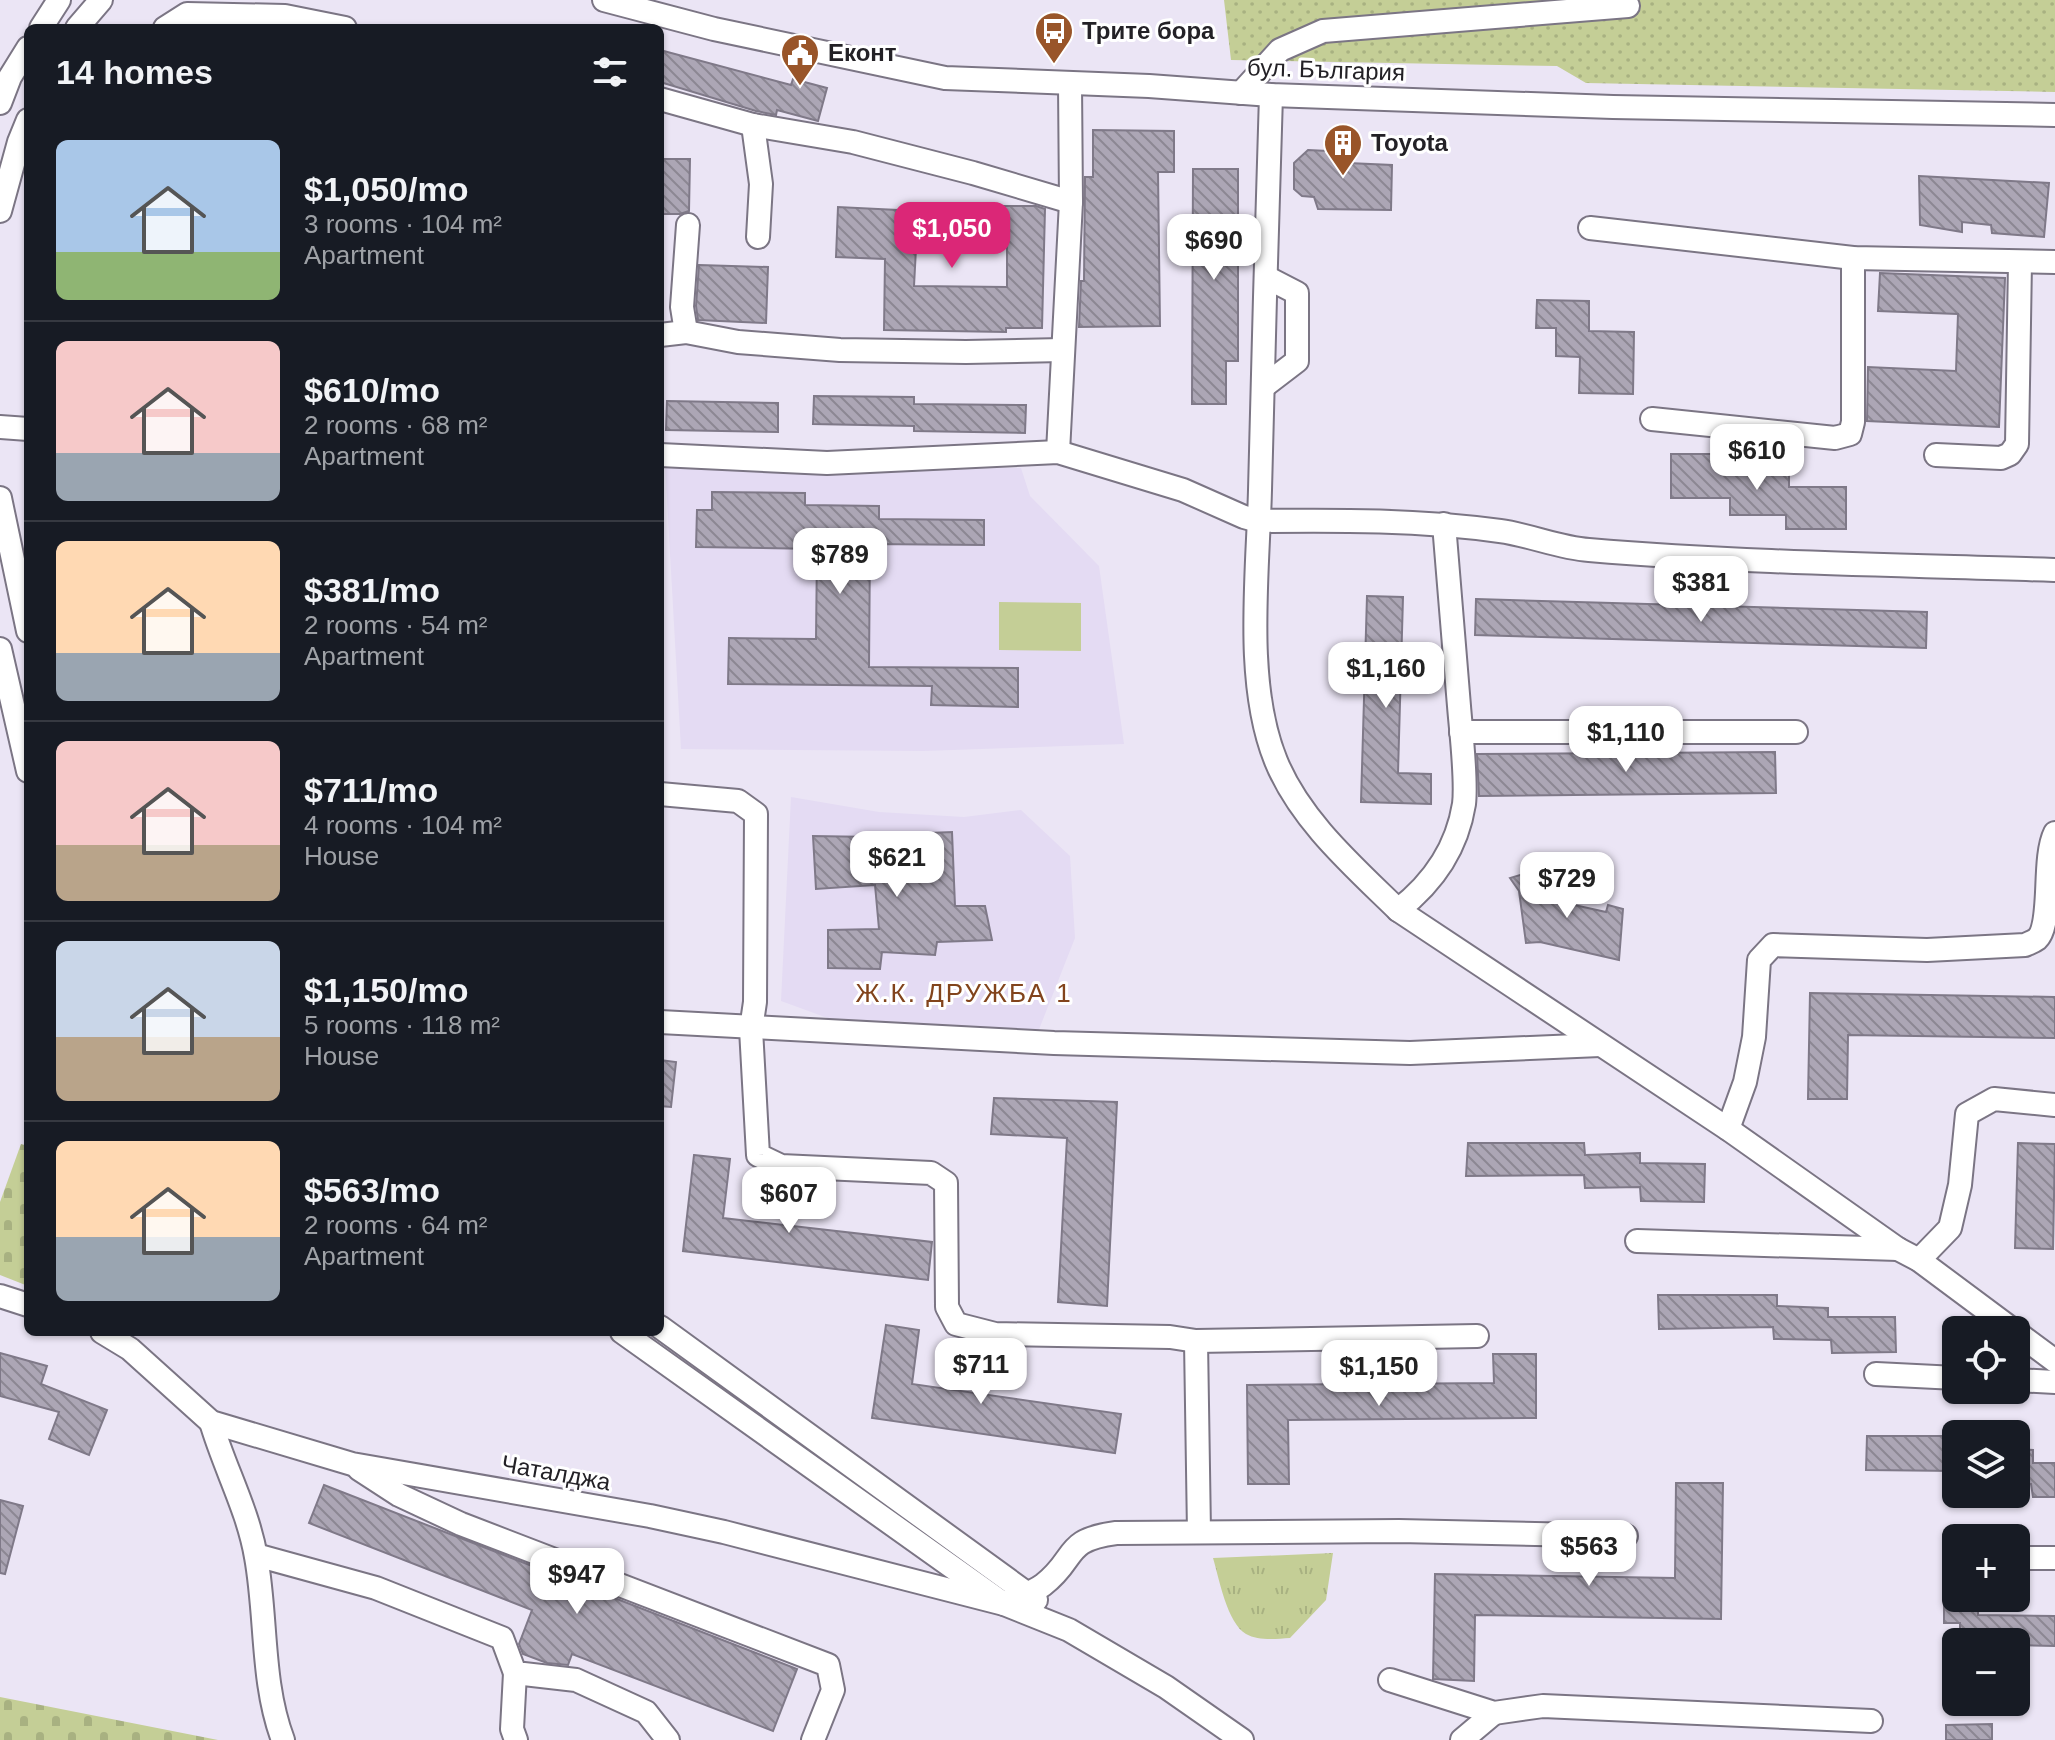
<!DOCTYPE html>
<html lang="en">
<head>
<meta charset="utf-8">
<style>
	body { margin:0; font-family:Helvetica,sans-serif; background:#20242c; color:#f1f3f6; height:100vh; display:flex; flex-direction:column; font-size:30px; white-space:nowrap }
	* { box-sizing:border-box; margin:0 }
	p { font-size:26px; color:#9ea1a6 }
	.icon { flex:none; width:44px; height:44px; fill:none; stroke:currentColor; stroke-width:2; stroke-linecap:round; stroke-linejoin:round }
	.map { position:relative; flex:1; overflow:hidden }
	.side { position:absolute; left:24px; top:24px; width:640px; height:1312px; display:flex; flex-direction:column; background:#171b24; border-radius:12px; box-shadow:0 2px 6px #0004 }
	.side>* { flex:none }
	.controls { position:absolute; left:1942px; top:1316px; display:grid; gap:16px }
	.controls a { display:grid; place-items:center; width:88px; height:88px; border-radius:12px; background:#171b24; box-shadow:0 2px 6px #0004; font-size:40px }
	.price { position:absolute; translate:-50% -68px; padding:0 18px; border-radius:16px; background:#fff; color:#222; font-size:26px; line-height:52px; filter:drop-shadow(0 2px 4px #0008) }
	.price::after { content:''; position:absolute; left:50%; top:48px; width:24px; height:18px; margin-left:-12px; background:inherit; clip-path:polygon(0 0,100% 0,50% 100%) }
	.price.on { background:#db2777; color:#fff }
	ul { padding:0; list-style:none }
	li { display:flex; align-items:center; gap:24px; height:200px; padding:0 32px }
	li+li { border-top:2px solid #363941 }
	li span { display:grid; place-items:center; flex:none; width:224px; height:160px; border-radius:12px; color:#555 }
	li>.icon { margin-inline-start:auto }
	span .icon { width:96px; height:96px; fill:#fffc; stroke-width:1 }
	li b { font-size:34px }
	h2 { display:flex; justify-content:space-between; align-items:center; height:96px; padding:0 32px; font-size:34px }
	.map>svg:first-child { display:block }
	.built { fill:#e4dbf3 }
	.grass { fill:url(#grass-dots) }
	.cemetery { fill:url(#cemetery-stones) }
	.park { fill:url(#park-tufts) }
	.pitch { fill:#c4ce96 }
	.building { fill:url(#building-back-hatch); stroke:#7f7988; stroke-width:2 }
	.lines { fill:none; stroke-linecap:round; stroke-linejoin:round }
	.minor-casing { stroke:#7b7584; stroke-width:26 }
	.minor { stroke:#fff; stroke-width:22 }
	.labels { text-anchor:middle; stroke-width:6; stroke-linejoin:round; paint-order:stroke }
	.poi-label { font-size:24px; font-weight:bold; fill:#232126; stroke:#fff; text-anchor:start }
	.street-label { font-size:24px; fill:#232126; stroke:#fff }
	.neighbourhood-label { font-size:26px; letter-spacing:2px; fill:#82441c; stroke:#fff }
</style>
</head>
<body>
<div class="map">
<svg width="2055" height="1740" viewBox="0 0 2055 1740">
	<defs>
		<pattern id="grass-dots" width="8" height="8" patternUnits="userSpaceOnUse" patternTransform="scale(2)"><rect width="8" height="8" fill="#c4ce96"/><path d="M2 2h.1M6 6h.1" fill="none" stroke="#a8b181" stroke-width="1.8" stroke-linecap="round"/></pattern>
		<pattern id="cemetery-stones" width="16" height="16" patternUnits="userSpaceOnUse" patternTransform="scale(2)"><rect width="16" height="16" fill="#c4ce96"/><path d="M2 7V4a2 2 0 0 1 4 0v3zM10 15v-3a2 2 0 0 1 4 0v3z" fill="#a8b181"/></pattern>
		<pattern id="park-tufts" width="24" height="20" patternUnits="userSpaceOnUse" patternTransform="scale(2)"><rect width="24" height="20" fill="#c4ce96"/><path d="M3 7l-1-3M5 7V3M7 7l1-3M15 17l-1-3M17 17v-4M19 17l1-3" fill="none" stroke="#a8b181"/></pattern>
		<pattern id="building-back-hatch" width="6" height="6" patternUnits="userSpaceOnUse" patternTransform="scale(2)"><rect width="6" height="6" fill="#aca6b5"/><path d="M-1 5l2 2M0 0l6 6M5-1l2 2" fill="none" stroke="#8c8793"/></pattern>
	</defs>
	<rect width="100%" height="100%" fill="#ebe5f5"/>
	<g class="built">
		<path d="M665 464 842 469 1021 468 1030 496 1099 566 1124 744 923 751 681 749Z"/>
		<path d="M791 797 879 812 964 817 1021 810 1070 856 1075 938 1038 1032 844 1024 781 1001Z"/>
	</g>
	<path class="grass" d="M1224 0H2055V92L1586 83 1557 66 1231 60Z"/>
	<g class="cemetery">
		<path d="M21 1144 28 1146V1286L0 1275V1202Z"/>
		<path d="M0 1697 218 1740H0Z"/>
	</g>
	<path class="park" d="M1333 1553 1326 1600 1290 1638C1276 1639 1258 1641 1246 1634 1227 1623 1219 1578 1213 1558Z"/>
	<path class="pitch" d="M999 602 1081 603V651L999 650Z"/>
	<g class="building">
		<path d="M660 50 791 85 793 79 827 88 818 121 777 110 776 115 756 111 660 82Z"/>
		<path d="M1093 130 1174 131V172H1158L1160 326 1079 327 1081 281H1084L1085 177H1093Z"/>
		<path d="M1308 150 1348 152V163L1392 165 1391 210 1318 209 1314 197 1302 196 1294 189V163Z"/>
		<path d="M660 159H690L689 211 680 214H660Z"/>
		<path d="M1193 169H1238V361H1226V404H1192Z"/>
		<path d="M1919 176 2049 183 2044 237 1992 233 1991 225 1962 222V232L1920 225Z"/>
		<path d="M972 206H1036L1045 209 1042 328H1006V332L884 330 885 259 836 257 838 207 918 211 914 286 1007 287V244H972Z"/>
		<path d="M699 265 768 267 766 323 698 320 696 306Z"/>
		<path d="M1880 273 2005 278 1999 427 1867 421 1868 367 1956 371 1958 314 1878 311Z"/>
		<path d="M1537 300 1589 301V331L1634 332 1633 394 1579 393 1580 357 1556 356V328H1536Z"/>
		<path d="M814 396 914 397V404L1026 405 1025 433 914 431V426L813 424Z"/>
		<path d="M667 401 778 403V432L666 430Z"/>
		<path d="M1671 454H1736V470H1789V487H1846V529H1786V515H1730V498H1671Z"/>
		<path d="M712 492 805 493V505L879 506V519L984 520V545L870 544 869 667 1018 668V707L931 705 932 686 728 684 729 638 816 639 817 549 696 547 697 510H712Z"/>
		<path d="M1367 596 1403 597 1398 773 1431 774V804L1361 802Z"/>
		<path d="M1476 599 1927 612 1926 648 1475 635Z"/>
		<path d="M1775 752 1776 793 1479 796 1477 754Z"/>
		<path d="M952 832 955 906H985L992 940 937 942 935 955 882 952 880 969 828 968V930L879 929 875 885 816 889 813 836 874 837 875 848 932 853 929 833Z"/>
		<path d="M1530 872 1552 881 1556 901 1606 912 1608 905 1623 909 1619 960 1540 942 1526 943 1519 891 1510 878Z"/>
		<path d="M1810 993 2055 997V1038L1848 1035 1847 1099H1808Z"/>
		<path d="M660 1060 676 1062 671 1107 660 1106Z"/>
		<path d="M994 1098 1117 1102 1107 1306 1058 1302 1067 1138 991 1134Z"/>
		<path d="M1468 1143H1584L1585 1155 1640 1153V1163L1705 1164 1704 1202 1641 1201 1640 1187 1585 1188 1584 1175 1466 1176Z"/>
		<path d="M2018 1143 2055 1144 2053 1249 2015 1248Z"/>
		<path d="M694 1155 730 1159 723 1218 932 1242 928 1280 683 1251Z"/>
		<path d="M1658 1295H1777V1306L1828 1308V1317H1895L1896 1352 1832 1353 1831 1340 1774 1339 1773 1327 1659 1329Z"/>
		<path d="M886 1325 919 1330 912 1384 1121 1414 1115 1453 872 1418Z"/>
		<path d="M0 1353 47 1366 41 1384 107 1410 89 1455 49 1439 59 1412 0 1396Z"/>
		<path d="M1493 1354H1536V1418L1288 1420 1289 1484H1248L1247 1385 1494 1383Z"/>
		<path d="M1867 1436H1956V1471L1866 1470Z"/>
		<path d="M2016 1449 2033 1450V1463H2055V1497H2033L2031 1484H2016Z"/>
		<path d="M1676 1483H1723L1721 1619 1475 1615 1474 1681 1433 1679 1435 1574 1675 1578Z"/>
		<path d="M324 1485 797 1669 773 1731 572 1654 568 1665 547 1663 523 1654 519 1644 532 1610 309 1523Z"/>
		<path d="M0 1500 23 1506 5 1574 0 1573Z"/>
		<path d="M1944 1605H1978V1615L2055 1616V1646L2016 1645V1642H1960V1623H1944Z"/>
		<path d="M1992 1724V1740H1946V1725Z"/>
	</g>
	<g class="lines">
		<defs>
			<g id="minor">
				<path d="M604 0 714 29 945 78 1149 86 1271 95 1613 107 2055 115"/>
				<path d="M41 28 59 0"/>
				<path d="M77 28 101 0"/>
				<path d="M165 28 187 14 285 16 345 28"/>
				<path d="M1241 93 1280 50 1323 31 1628 6"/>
				<path d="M1271 95C1267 227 1263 358 1260 490 1258 573 1244 683 1276 761 1300 820 1353 866 1398 910L1728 1129 1898 1249 1919 1260 2013 1330"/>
				<path d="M660 99 753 125 853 142 973 173 1071 202"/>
				<path d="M0 103 10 77 28 48"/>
				<path d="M753 125 761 184 758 237"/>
				<path d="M0 211 19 142 28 120"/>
				<path d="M1590 228 1853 258 2055 262"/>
				<path d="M686 332 682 307 688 225"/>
				<path d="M660 335 686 332 738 342 840 350 966 352 1062 350"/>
				<path d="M1263 387 1297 361V293L1266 277"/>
				<path d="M1652 419 1835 438 1850 434 1853 422V258"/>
				<path d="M0 427 28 429"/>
				<path d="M1058 452 1071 202 1070 84"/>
				<path d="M660 455 827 463 1058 452 1183 490 1244 517 1259 521C1340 520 1420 520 1500 531 1530 535 1559 548 1589 550 1743 563 1899 565 2054 570"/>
				<path d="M1936 455 2001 458 2010 454 2017 444 2020 262"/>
				<path d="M0 498 28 631"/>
				<path d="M0 649 28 771"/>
				<path d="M1461 732H1796"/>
				<path d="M660 794 738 801 756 814 755 1002 751 1029 758 1155 781 1166 931 1173 946 1183 947 1307 956 1324 995 1334 1170 1337 1196 1341 1477 1336"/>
				<path d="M1398 910C1433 883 1457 848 1464 804 1467 779 1461 732 1459 706 1454 646 1449 585 1444 524"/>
				<path d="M660 1022 1054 1043 1410 1053 1600 1045"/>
				<path d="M1728 1129 1745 1082 1754 1037 1759 960 1773 945 1927 950 2025 945C2029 943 2033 942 2037 939 2053 924 2042 859 2055 833"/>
				<path d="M1637 1241 1898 1249"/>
				<path d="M1919 1260 1950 1228 1960 1185 1967 1114 1994 1099 2055 1105"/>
				<path d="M0 1296 28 1305"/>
				<path d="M660 1327 1036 1600"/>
				<path d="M102 1332 130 1349 211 1422 352 1464 650 1516 724 1532 1004 1604C1016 1598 1032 1593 1043 1585 1078 1558 1062 1540 1116 1533L1399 1531 1626 1536"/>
				<path d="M622 1332 1004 1604 1069 1630 1166 1687 1242 1740"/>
				<path d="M2016 1332 2055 1361"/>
				<path d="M1196 1341 1199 1532"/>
				<path d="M1876 1374 1956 1378"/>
				<path d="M2016 1380 2055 1382"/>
				<path d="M211 1422C224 1467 248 1510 256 1557 267 1617 261 1682 283 1740"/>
				<path d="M359 1469 399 1495 461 1524 828 1665 833 1690 813 1740"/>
				<path d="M256 1555 376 1588 502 1638 515 1673 576 1680 646 1712 668 1740"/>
				<path d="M2016 1558H2055"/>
				<path d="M515 1673 512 1729 516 1740"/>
				<path d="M1390 1680 1494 1713 1543 1706 1871 1721"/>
				<path d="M1462 1740 1494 1713"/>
			</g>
		</defs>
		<use href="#minor" class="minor-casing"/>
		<use href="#minor" class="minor"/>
	</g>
	<defs>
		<symbol id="bus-pin" viewBox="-11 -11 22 30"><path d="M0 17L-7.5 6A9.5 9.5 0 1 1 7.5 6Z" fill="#995529" stroke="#fff"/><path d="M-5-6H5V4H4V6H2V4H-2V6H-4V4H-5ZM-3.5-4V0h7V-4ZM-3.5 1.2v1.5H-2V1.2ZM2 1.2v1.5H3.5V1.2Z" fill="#fff"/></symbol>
		<symbol id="civic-pin" viewBox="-11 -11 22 30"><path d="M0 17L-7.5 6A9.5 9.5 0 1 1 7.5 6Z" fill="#995529" stroke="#fff"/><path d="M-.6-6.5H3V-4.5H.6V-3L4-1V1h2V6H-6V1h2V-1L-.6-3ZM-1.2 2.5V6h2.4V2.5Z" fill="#fff"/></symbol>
		<symbol id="building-pin" viewBox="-11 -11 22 30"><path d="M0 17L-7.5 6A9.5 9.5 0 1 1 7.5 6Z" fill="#995529" stroke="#fff"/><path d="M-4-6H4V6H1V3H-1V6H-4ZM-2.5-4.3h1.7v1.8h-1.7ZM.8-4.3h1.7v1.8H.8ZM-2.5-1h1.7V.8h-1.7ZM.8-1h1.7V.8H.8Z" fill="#fff"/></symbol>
	</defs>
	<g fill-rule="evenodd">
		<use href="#bus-pin" x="1032" y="9" width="44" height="60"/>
		<use href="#civic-pin" x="778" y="31" width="44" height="60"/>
		<use href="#building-pin" x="1321" y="121" width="44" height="60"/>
	</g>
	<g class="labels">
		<g class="poi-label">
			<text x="1082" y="39">Трите бора</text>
			<text x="828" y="61">Еконт</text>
			<text x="1371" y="151">Toyota</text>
		</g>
		<g class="street-label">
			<text transform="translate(1326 70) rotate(2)" y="8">бул. България</text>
			<text transform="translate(556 1473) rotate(10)" y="8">Чаталджа</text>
		</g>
		<g class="neighbourhood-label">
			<text x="964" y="1002">Ж.К. ДРУЖБА 1</text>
		</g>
	</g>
</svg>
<div class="controls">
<a><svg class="icon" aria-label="locate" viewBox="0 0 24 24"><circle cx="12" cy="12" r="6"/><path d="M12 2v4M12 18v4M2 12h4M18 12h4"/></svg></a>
<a><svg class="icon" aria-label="layers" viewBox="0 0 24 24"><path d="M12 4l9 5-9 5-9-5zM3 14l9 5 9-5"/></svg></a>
<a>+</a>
<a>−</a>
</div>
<b class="price on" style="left:952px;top:270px">$1,050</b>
<b class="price" style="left:1214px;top:282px">$690</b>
<b class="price" style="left:1757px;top:492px">$610</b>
<b class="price" style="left:840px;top:596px">$789</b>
<b class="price" style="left:1701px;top:624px">$381</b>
<b class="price" style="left:1386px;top:710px">$1,160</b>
<b class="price" style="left:1626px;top:774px">$1,110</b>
<b class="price" style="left:897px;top:899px">$621</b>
<b class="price" style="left:1567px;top:920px">$729</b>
<b class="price" style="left:789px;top:1235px">$607</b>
<b class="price" style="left:981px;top:1406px">$711</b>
<b class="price" style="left:1379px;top:1408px">$1,150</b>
<b class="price" style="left:1589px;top:1588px">$563</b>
<b class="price" style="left:577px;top:1616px">$947</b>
<section class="side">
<h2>14 homes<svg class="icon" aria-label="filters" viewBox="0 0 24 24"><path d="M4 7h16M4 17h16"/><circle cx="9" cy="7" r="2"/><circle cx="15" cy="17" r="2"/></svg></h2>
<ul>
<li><span style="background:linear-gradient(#a9c7e8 70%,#8fb573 0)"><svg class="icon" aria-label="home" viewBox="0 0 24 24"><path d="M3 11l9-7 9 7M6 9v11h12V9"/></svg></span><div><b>$1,050/mo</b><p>3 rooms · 104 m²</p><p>Apartment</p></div></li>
<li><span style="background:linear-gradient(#f6c9c9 70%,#9aa5b1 0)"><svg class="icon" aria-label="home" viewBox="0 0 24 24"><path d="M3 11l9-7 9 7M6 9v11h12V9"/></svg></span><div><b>$610/mo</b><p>2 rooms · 68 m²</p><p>Apartment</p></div></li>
<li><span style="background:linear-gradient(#ffd9b3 70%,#9aa5b1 0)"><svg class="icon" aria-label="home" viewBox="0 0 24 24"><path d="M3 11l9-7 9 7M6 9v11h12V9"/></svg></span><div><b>$381/mo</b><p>2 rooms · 54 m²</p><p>Apartment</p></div></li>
<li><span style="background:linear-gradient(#f6c9c9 65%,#b9a48a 0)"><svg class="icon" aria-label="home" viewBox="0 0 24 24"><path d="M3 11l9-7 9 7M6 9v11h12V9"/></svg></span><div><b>$711/mo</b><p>4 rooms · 104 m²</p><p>House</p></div></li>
<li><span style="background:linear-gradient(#c9d6e8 60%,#b9a48a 0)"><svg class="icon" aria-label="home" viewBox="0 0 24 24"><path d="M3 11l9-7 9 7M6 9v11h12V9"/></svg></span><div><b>$1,150/mo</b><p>5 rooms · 118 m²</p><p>House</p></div></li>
<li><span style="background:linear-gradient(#ffd9b3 60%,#9aa5b1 0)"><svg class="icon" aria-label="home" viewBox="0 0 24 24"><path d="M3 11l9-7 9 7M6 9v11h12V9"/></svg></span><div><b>$563/mo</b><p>2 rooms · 64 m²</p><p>Apartment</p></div></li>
</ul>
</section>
</div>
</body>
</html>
